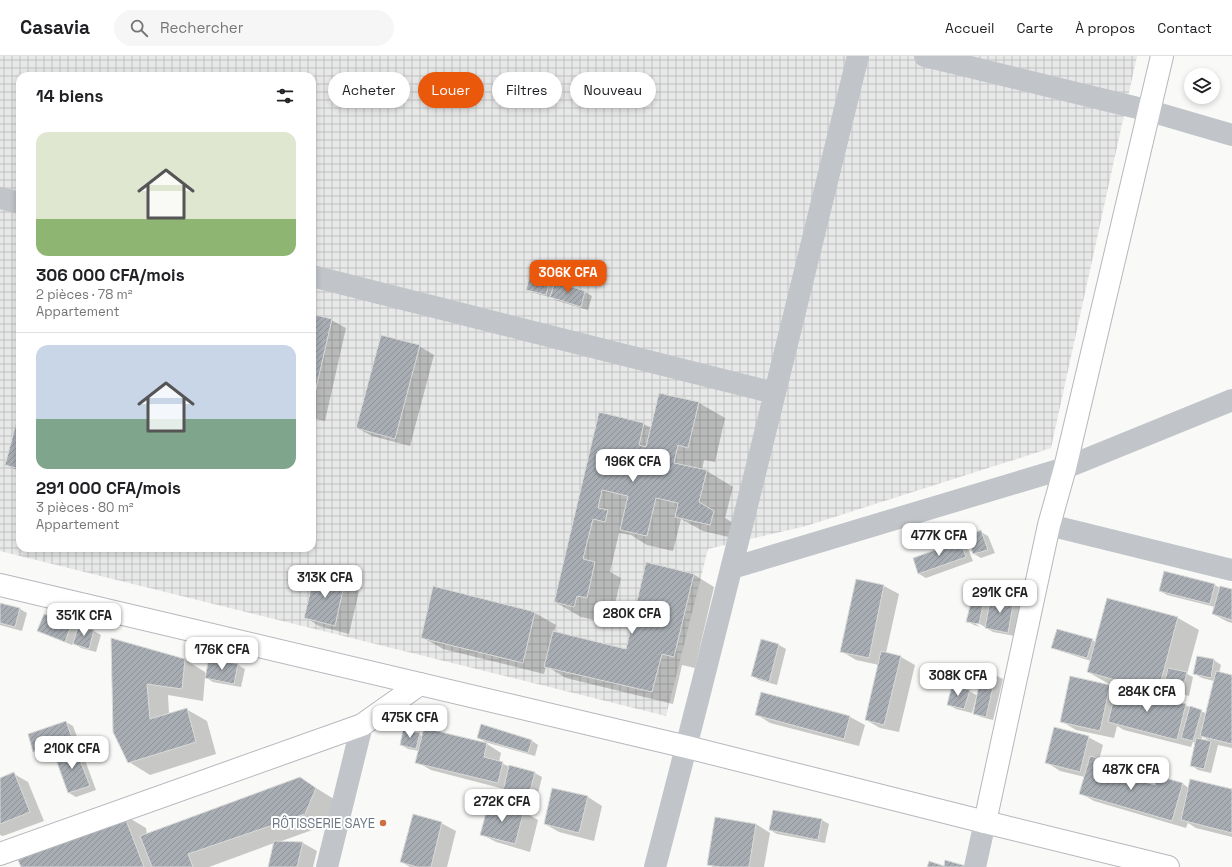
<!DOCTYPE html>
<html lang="fr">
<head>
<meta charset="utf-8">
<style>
	body { margin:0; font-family:"Space Grotesk",sans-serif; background:#f6f6f6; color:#202124; height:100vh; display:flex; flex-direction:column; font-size:15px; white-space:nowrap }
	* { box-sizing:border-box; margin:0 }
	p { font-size:13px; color:#757577 }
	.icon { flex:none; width:22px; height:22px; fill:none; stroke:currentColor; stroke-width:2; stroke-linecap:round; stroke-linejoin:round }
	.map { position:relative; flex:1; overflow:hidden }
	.sheet { position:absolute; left:16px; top:16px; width:300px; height:480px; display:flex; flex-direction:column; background:#fff; border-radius:12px; box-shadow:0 2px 6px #0003 }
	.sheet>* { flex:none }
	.guide { position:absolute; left:328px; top:16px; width:380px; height:36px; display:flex; gap:8px }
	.fabs { position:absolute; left:1184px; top:12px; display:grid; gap:8px }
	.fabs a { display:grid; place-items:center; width:36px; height:36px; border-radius:50%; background:#fff; box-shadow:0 2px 6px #0003; font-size:20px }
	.price { position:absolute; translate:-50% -34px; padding:0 9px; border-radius:8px; background:#fff; color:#222; font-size:13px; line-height:26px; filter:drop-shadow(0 1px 2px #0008) }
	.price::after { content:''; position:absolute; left:50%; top:24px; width:12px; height:9px; margin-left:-6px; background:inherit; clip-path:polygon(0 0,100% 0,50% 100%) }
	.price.selected { background:#ea580c; color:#fff }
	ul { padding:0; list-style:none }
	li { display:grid; align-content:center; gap:8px; height:212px; padding:0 20px }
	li+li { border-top:1px solid #e0e0e0 }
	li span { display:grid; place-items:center; height:124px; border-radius:12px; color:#555 }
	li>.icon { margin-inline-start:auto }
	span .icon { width:72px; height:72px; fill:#fffc; stroke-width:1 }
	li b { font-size:17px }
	h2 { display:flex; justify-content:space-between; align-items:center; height:48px; padding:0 20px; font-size:17px }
	.pill { padding:0 14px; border-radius:18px; background:#fff; box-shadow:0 2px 6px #0003; font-size:14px; line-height:36px }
	.pill.selected { background:#ea580c; color:#fff }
	header { display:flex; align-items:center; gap:24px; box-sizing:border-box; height:56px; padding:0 20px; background:#fff; border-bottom:1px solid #e0e0e0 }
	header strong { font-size:19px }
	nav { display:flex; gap:22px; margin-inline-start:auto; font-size:14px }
	.search { width:280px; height:36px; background:#f6f6f6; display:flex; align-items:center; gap:10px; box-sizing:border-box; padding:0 14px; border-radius:22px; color:#757577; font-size:15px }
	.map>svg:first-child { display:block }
	.industrial { fill:url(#industrial-grid); fill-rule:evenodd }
	.shadow { fill:#0003; fill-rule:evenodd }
	.building { fill:url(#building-hatch); stroke:#dbdbd9 }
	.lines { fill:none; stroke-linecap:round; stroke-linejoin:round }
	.secondary-casing { stroke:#b4b8bc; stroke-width:24 }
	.street { stroke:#c1c4c8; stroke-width:22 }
	.secondary { stroke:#fff; stroke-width:22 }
	.poi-dot { fill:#cd6e43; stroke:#fff; stroke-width:1.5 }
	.labels { text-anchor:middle; stroke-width:4; stroke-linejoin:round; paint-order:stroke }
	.poi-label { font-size:13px; fill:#6c7784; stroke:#fff; text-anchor:end }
</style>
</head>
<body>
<header>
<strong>Casavia</strong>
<div class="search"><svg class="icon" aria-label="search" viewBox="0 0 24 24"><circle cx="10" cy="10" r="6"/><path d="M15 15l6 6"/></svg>Rechercher</div>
<nav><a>Accueil</a><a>Carte</a><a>À propos</a><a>Contact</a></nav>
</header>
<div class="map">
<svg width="1232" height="811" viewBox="0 0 1232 811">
	<defs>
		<pattern id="industrial-grid" width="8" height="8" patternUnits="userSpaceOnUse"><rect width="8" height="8" fill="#e7e8e7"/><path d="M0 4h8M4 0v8" fill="none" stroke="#bfc1c1"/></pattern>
		<pattern id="building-hatch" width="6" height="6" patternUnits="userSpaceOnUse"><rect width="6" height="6" fill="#a7adb3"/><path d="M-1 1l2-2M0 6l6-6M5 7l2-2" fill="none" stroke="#8c9297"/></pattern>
	</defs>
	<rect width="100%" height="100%" fill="#f9f9f7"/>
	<path class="industrial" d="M0 0H1137L1051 392 806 470 708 493 666 660 0 495ZM20 20H312V492H20Z"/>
	<g class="shadow">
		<path d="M531 220 550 226 555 229 585 236 592 240 588 254 558 245 553 242 534 237 527 233Z"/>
		<path d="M312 259 331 264 346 272 325 365 312 362Z"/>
		<path d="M419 290 434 299 410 390 372 380 357 372Z"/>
		<path d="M660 338 699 347 725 362 715 406 704 404 702 414 707 415 733 431 725 462 740 471 737 483 703 475 681 463 673 495 647 489 631 479 619 477 610 516 621 522 613 557 603 554 600 565 581 561 555 546 599 357 643 368 652 372Z"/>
		<path d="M20 357V416L6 408Z"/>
		<path d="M981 476 988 480 995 497 981 502 974 498Z"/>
		<path d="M960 486 967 490 973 505 926 522 919 518Z"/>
		<path d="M316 517 345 526 359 535 349 578 319 570 305 561Z"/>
		<path d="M693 518 714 531 695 612 682 609 673 648 566 622 546 610 544 618 443 593 422 581 434 531 535 557 556 569 554 576 627 594Z"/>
		<path d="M856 524 884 530 899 538 886 597 901 601 915 609 899 676 880 672 866 664 879 609 856 604 841 595Z"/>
		<path d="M1215 529 1220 532 1232 534V567L1228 566 1213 558 1215 551 1167 539 1160 535Z"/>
		<path d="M992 540 1014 544 1021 548 1015 580 993 576 975 565 974 567 980 571 974 569 967 565 984 541 991 545Z"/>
		<path d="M1107 543 1178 562 1199 574 1187 618 1193 621 1189 640 1182 638 1179 647 1201 655 1207 658 1214 625 1202 622 1195 618 1198 601 1214 604 1221 609 1219 617 1232 620V692L1218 689 1211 717 1198 714 1191 709 1196 687 1193 686 1191 691 1124 674 1117 670 1114 682 1076 674 1061 665 1110 629 1117 634 1118 630 1109 628 1088 616 1091 605 1060 595 1053 591 1092 584 1096 586ZM1202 680 1211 686 1202 684Z"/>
		<path d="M0 548 20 553 27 557 22 575 0 569Z"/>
		<path d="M44 559 78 574 94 575 101 579 96 596 81 592 73 587 72 589 45 578 38 574Z"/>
		<path d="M112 583 184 603 205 616V620H206L210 604 238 609 245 613 241 631 213 626 205 621 203 645 168 639 169 658 186 653 207 665 216 698 150 719 129 706Z"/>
		<path d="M761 584 779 589 786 593 777 629 759 624 752 620Z"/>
		<path d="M995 619 1003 623 993 664 981 661 974 657 977 642H976L972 657 956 653 949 649 969 635 978 640Z"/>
		<path d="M761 637 850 661 865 669 859 690 770 667 756 658Z"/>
		<path d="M66 666 73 670 79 686 41 699 34 695Z"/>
		<path d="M425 673 487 688 501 697 499 706 510 711 535 717 542 721 534 754 509 748 502 743 504 733 431 714 417 706 419 695 408 693 401 689 419 678 423 681Z"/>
		<path d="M478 681 531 684 538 689 535 700 485 686Z"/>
		<path d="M1088 681 1103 689 1099 704 1107 706 1121 714 1119 720 1155 730 1183 728 1189 732 1232 734V781L1196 772 1188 767 1186 772 1094 745 1080 737 1085 721 1060 715 1046 706Z"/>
		<path d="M75 692 82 696 96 734 76 741 69 737Z"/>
		<path d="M14 718 28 726 44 765 3 780 0 779V723Z"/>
		<path d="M300 722 337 745 326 769 279 786 303 787 317 795 313 811H269L274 787 209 811H22L126 760 146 772 147 779Z"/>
		<path d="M588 741 602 750 594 785 559 776 545 768Z"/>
		<path d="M490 747 524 756 538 764 530 796 496 786 481 778Z"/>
		<path d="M774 755 822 764 829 768 825 787 777 778 770 774Z"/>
		<path d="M441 767 456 775 447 811H410L402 806Z"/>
		<path d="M756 768 770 777 764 811H713L708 808Z"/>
	</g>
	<g class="building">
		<path d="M530 219 550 225 546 239 526 234Z"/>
		<path d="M555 226 585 235 581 251 550 241Z"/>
		<path d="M312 258 332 263 312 350Z"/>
		<path d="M381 279 420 289 395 383 356 372Z"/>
		<path d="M659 337 699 346 688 392 678 389 674 407 707 414 699 446 714 455 710 469 675 461 678 447 656 442 647 480 620 474 628 440 602 434 598 452 608 454 605 466 593 463 583 503 595 506 587 542 577 540 574 551 554 546 599 356 644 367 639 389 646 391Z"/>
		<path d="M20 353V413L5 409Z"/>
		<path d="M981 474 988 494 973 498 967 480Z"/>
		<path d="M960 485 966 501 918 518 913 502Z"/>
		<path d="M646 506 694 518 674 601 662 598 652 636 544 611 553 575 626 593Z"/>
		<path d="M1164 515 1215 528 1210 548 1159 535Z"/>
		<path d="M315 516 345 525 335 570 304 562Z"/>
		<path d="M856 523 884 529 869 602 840 596Z"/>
		<path d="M433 530 535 556 523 607 421 582Z"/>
		<path d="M1220 530 1232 533V564L1212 558Z"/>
		<path d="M973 538 985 540 979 568 966 566Z"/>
		<path d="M991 539 1014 543 1008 577 985 572Z"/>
		<path d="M1107 542 1178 561 1158 636 1087 616Z"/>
		<path d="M0 547 20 552 15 571 0 567Z"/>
		<path d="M44 558 71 569 65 586 37 575Z"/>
		<path d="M78 570 94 574 89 593 73 588Z"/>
		<path d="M1057 573 1093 583 1087 602 1051 592Z"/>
		<path d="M111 582 185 603 182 633 147 628 150 663 187 652 196 686 128 707 113 676Z"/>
		<path d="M761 583 779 588 769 626 751 620Z"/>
		<path d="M881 595 901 600 884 669 865 664Z"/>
		<path d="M1197 600 1214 603 1211 622 1193 618Z"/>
		<path d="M209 602 238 608 234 628 205 622Z"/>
		<path d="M1168 612 1187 616 1182 636 1163 633Z"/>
		<path d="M982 614 996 618 986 661 973 658Z"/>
		<path d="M1216 615 1232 619V688L1200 680Z"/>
		<path d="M1070 620 1110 629 1100 675 1060 666Z"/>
		<path d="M952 629 970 634 964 653 947 649Z"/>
		<path d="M1117 630 1186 648 1177 684 1108 666Z"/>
		<path d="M761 636 850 660 844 683 755 659Z"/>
		<path d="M1190 650 1202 654 1193 685 1181 682Z"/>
		<path d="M66 665 72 682 33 696 28 678Z"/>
		<path d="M481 668 532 684 528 697 477 682Z"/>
		<path d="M1054 671 1089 680 1080 716 1045 707Z"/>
		<path d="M424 672 487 687 484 701 503 706 498 727 415 707Z"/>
		<path d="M403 674 420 677 416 693 400 689Z"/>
		<path d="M1196 682 1211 685 1204 713 1190 710Z"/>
		<path d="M75 691 90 730 68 737 54 698Z"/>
		<path d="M1090 700 1107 705 1104 715 1155 729 1158 720 1183 727 1172 765 1079 738Z"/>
		<path d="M509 709 535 716 526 751 501 744Z"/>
		<path d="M14 716 30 756 0 768V722Z"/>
		<path d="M300 721 316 732 305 758 188 798 193 811H152L140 780Z"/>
		<path d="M1190 723 1232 733V777L1181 764Z"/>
		<path d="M552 732 588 740 579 777 544 768Z"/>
		<path d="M489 746 524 755 515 788 480 779Z"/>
		<path d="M773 754 822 763 818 784 769 774Z"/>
		<path d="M413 758 442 766 431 811H417L400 806Z"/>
		<path d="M126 759V764L144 811H21L18 804Z"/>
		<path d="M715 761 756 768 749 811H721L707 809Z"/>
		<path d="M274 785 303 786 297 811H268Z"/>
		<path d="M945 804 966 810V811H927L929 805 944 810Z"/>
	</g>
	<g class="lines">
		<defs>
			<g id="secondary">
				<path d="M0 529 687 691 985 766 1168 811"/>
				<path d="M985 766 1049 469 1065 412 1162 0"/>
				<path d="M0 798 362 669 420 628"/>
			</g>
		</defs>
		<use href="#secondary" class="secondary-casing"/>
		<g class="street">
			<path d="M925 0 1150 55 1232 79"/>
			<path d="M0 142 20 147"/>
			<path d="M312 220 774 337"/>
			<path d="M1049 469 1232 514"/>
			<path d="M732 512 1065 412 1232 344"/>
			<path d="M327 811 362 669"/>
			<path d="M655 811C726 541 791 270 858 0"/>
			<path d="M975 811 985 766"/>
		</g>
		<use href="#secondary" class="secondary"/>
	</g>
	<circle class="poi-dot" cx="383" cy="767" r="4"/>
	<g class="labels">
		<g class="poi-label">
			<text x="375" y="772">RÔTISSERIE SAYE</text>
		</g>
	</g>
</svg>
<div class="fabs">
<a><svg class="icon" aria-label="layers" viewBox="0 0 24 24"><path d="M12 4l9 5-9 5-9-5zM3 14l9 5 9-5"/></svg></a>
</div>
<b class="price selected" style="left:568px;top:238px">306K CFA</b>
<b class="price" style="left:633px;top:427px">196K CFA</b>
<b class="price" style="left:939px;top:501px">477K CFA</b>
<b class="price" style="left:325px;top:543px">313K CFA</b>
<b class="price" style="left:1000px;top:558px">291K CFA</b>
<b class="price" style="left:632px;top:579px">280K CFA</b>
<b class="price" style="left:84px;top:581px">351K CFA</b>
<b class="price" style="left:222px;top:615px">176K CFA</b>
<b class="price" style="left:958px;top:641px">308K CFA</b>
<b class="price" style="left:1147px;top:657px">284K CFA</b>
<b class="price" style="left:410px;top:683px">475K CFA</b>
<b class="price" style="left:72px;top:714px">210K CFA</b>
<b class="price" style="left:1131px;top:735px">487K CFA</b>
<b class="price" style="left:502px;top:767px">272K CFA</b>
<div class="guide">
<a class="pill">Acheter</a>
<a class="pill selected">Louer</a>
<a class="pill">Filtres</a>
<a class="pill">Nouveau</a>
</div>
<section class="sheet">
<h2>14 biens<svg class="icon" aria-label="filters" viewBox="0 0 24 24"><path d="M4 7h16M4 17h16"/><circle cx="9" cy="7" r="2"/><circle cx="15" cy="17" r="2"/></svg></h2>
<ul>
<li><span style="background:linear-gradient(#dfe7d0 70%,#8fb573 0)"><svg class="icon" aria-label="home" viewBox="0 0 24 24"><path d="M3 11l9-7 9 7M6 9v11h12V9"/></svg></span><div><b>306 000 CFA/mois</b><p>2 pièces · 78 m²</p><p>Appartement</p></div></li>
<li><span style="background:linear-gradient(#c9d6e8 60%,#7fa58c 0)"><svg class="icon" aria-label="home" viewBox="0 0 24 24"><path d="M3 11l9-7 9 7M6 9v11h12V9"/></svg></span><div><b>291 000 CFA/mois</b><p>3 pièces · 80 m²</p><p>Appartement</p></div></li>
</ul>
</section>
</div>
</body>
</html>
